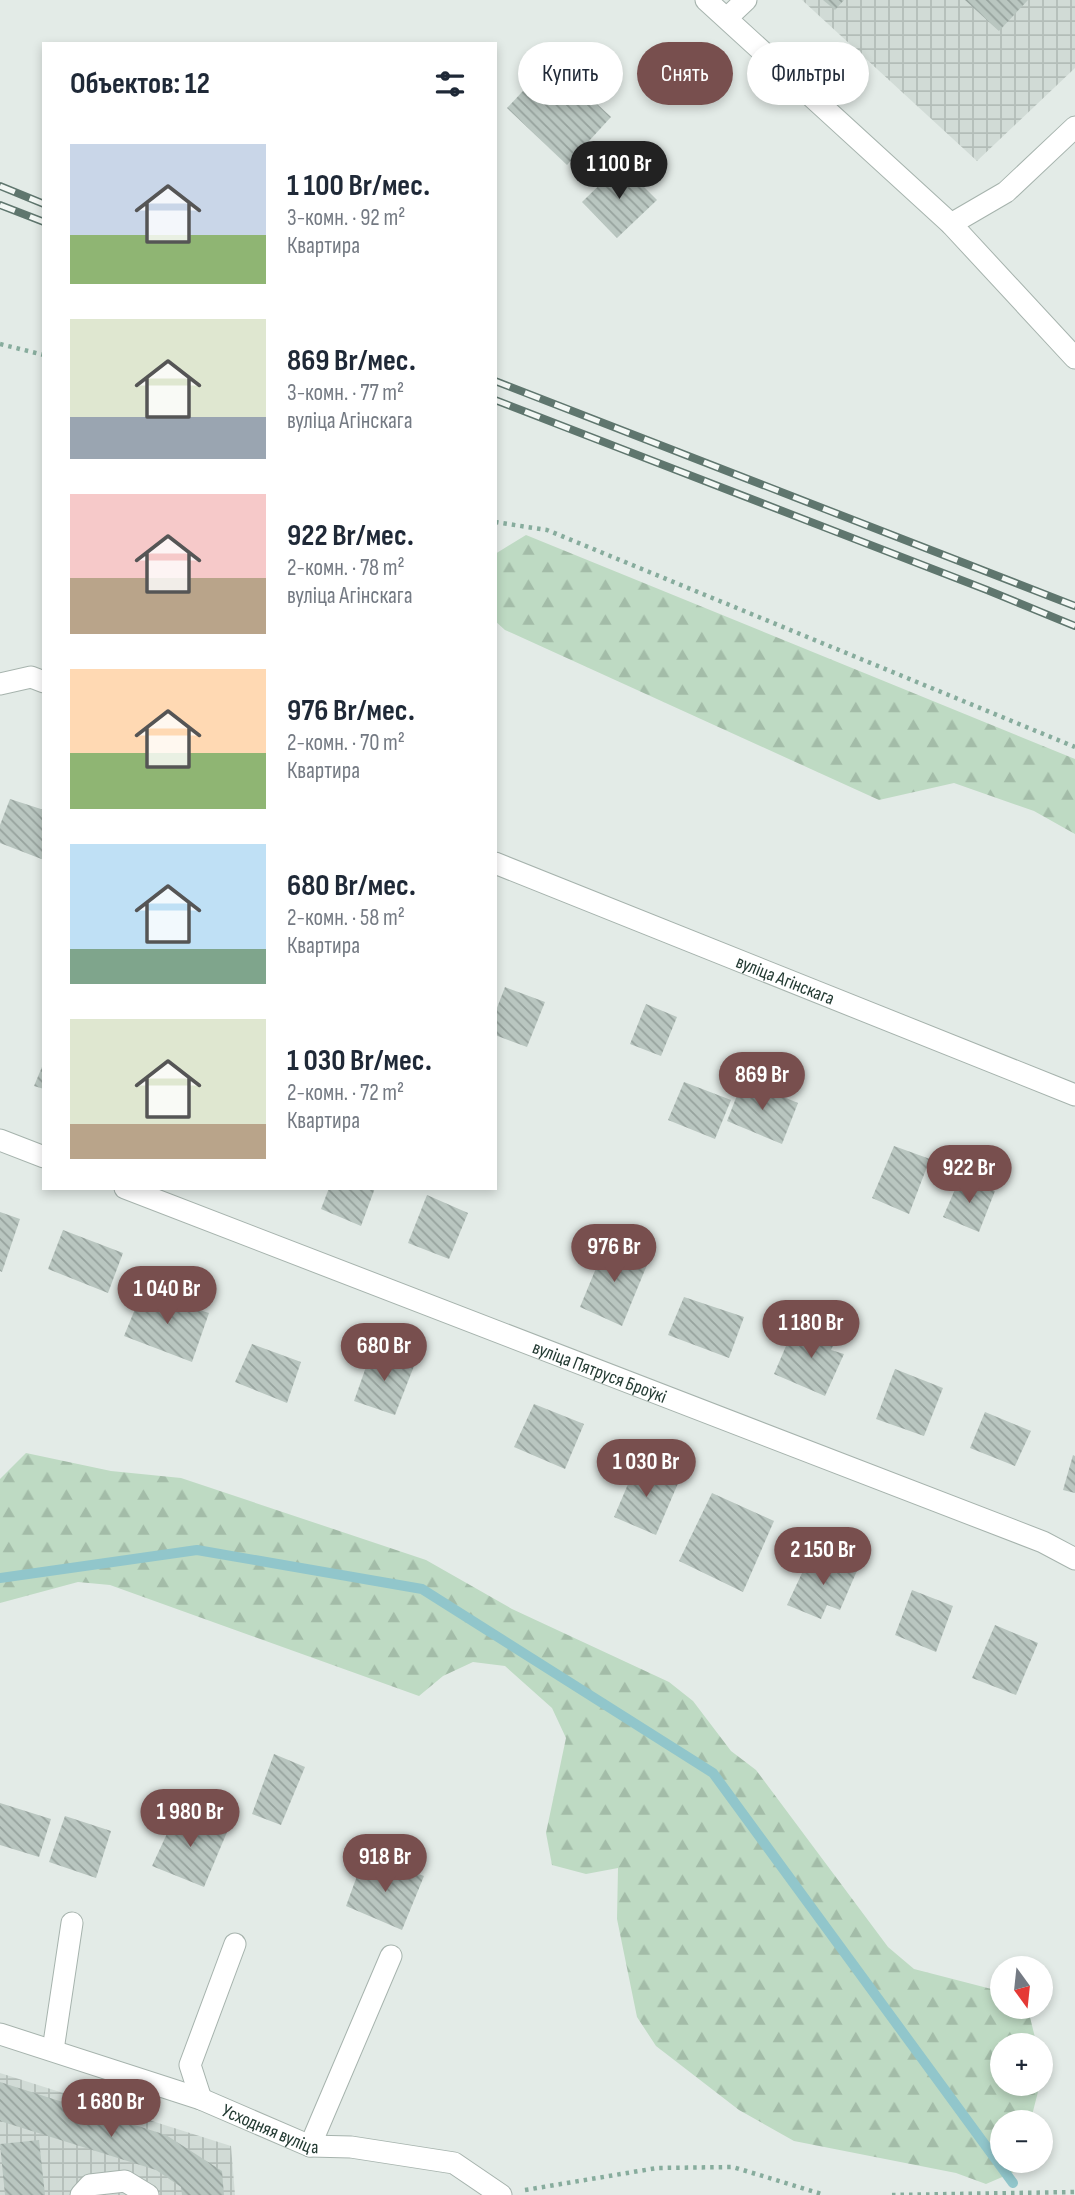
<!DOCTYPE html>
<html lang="ru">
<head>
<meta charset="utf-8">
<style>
	body { margin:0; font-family:"Sofia Sans Condensed",sans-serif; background:#f2f2f3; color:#1f2937; height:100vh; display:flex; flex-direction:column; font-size:26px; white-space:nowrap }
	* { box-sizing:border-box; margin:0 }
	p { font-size:23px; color:#747a83 }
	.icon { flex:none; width:38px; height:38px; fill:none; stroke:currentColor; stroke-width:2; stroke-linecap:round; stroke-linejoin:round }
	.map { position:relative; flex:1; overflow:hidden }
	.panel { position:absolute; left:42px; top:42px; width:455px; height:1148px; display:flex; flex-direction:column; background:#fff; border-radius:0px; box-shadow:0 4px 10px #0003 }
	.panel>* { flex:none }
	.banner { position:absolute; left:518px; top:42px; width:452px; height:63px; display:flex; gap:14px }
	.needle { width:46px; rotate:165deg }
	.controls { position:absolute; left:990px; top:1956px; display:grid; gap:14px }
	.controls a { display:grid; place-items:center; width:63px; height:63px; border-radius:50%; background:#fff; box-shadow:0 4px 10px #0003; font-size:35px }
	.price { position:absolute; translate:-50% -60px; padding:0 16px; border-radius:24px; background:#784f4e; color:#fff; font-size:23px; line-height:46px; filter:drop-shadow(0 2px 4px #0008) }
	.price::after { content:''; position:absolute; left:50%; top:42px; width:21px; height:16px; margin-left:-10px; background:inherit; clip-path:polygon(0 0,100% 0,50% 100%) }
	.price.selected { background:#222; color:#fff }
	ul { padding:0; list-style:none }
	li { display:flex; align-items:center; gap:21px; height:175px; padding:0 28px }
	li span { display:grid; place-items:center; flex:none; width:196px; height:140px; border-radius:0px; color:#555 }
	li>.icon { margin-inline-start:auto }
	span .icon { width:84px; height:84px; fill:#fffc; stroke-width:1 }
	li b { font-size:30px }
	h2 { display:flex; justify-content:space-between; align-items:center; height:84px; padding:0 28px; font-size:30px }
	.tag { padding:0 24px; border-radius:32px; background:#fff; box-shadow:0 4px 10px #0003; font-size:24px; line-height:63px }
	.tag.selected { background:#784f4e; color:#fff }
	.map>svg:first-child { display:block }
	.industrial { fill:url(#industrial-grid) }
	.forest { fill:url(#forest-firs) }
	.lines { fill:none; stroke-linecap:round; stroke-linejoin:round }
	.stream { stroke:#91c6cb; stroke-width:10 }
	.building { fill:url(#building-back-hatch) }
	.minor-casing { stroke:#a6b3ad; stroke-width:23 }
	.path { stroke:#87ac9d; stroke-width:4.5; stroke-dasharray:3.5 5; stroke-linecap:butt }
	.minor { stroke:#fff; stroke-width:21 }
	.rail-casing { stroke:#5f766e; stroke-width:8 }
	.rail { stroke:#f3f8f5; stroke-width:5; stroke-dasharray:16; stroke-linecap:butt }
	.labels { text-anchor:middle; stroke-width:6; stroke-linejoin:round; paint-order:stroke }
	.street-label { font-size:19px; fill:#243b33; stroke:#f3f8f5 }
</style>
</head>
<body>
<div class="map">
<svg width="1075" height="2195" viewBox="0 0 1075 2195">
	<defs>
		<pattern id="industrial-grid" width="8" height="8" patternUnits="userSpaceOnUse" patternTransform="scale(1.75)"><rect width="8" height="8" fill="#d1dbd6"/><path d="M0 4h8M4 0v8" fill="none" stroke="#b3bdb8"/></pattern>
		<pattern id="forest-firs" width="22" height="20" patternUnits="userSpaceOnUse" patternTransform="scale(1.75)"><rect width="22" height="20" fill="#bedac3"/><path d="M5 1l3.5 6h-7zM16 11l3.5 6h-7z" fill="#a3bca8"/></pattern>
		<pattern id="building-back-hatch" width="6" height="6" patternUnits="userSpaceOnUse" patternTransform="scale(1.75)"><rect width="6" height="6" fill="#b9c6c0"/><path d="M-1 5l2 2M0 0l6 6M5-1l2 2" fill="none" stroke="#96a29d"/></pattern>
	</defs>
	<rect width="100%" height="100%" fill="#e3ebe7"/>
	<g class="industrial">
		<path d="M802 0H1075V68L977 161Z"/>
		<path d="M0 2073 231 2146 235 2195H0Z"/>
	</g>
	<g class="forest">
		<path d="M526 535 1075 759V834L1034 811 954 783 879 800 505 630 495 621V554Z"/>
		<path d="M26 1453 111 1471 181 1478 426 1560 512 1609 669 1682 693 1701 731 1751 756 1770 888 1947 914 1969 1003 1992V2007H1023L1029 2013 1037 2046H1003V2084H1040L1030 2123H1003V2161H1040L986 2184 956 2173 794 2141 739 2110 656 2046 637 2017 617 1919 618 1868 586 1874 552 1865 546 1833 566 1738 552 1708 505 1666 473 1662 443 1676 419 1696 110 1585 78 1582 0 1603V1479Z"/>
	</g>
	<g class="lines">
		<path class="stream" d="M0 1578 197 1550 422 1589 713 1773 1013 2183"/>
	</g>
	<g class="building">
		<path d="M823 0H844L835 10Z"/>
		<path d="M965 0H1028L999 31Z"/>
		<path d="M551 61 611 117 567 165 507 108Z"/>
		<path d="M621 164 657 200 617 238 582 202Z"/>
		<path d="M10 799 44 810V860L0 843V825Z"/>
		<path d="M505 987 545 1002 527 1047 495 1035V1013Z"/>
		<path d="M646 1004 677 1017 661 1056 630 1044Z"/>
		<path d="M44 1062V1089L34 1086Z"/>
		<path d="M743 1080 798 1103 782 1144 727 1121Z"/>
		<path d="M684 1082 731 1100 715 1139 668 1120Z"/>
		<path d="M894 1146 930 1159 909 1214 872 1198Z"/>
		<path d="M960 1178 995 1191 979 1232 943 1217Z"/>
		<path d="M329 1188H375L361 1226 321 1209Z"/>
		<path d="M427 1195 468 1213 449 1259 408 1243Z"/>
		<path d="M0 1212 20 1219 2 1272 0 1271Z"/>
		<path d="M63 1230 123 1253 108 1293 48 1269Z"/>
		<path d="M606 1244 649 1260 622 1326 580 1307Z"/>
		<path d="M142 1292 209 1313 192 1362 124 1336Z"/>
		<path d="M684 1297 744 1317 729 1358 668 1335Z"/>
		<path d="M810 1323 838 1335 831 1350 844 1354 825 1396 774 1374 792 1332 804 1338Z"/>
		<path d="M252 1344 301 1362 287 1403 235 1382Z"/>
		<path d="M372 1350 414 1366 395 1415 354 1401Z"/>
		<path d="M895 1369 943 1388 924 1436 876 1419Z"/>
		<path d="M534 1404 584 1424 565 1469 514 1447Z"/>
		<path d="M985 1412 1031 1431 1015 1466 970 1448Z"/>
		<path d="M1073 1455 1075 1456V1493L1063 1490Z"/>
		<path d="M637 1463 679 1481 656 1535 614 1517Z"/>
		<path d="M712 1493 774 1521 743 1592 679 1561Z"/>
		<path d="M810 1556 836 1567 841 1559 859 1566 840 1610 827 1605 821 1619 787 1605Z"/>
		<path d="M912 1590 953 1606 936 1652 895 1635Z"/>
		<path d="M995 1625 1038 1643 1016 1695 972 1678Z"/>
		<path d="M274 1754 305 1767 281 1825 252 1814Z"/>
		<path d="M0 1803 51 1819 39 1857 0 1845Z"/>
		<path d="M177 1812 227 1832 204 1887 152 1866Z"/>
		<path d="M65 1816 111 1831 96 1878 49 1862Z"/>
		<path d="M391 1864 424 1876 402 1930 346 1906 361 1865 387 1875Z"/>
		<path d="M0 2082 166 2135 222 2171 224 2195H182L181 2187 156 2170 0 2121Z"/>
		<path d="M39 2140 45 2195H5L0 2144Z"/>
	</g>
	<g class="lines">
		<defs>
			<g id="minor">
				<path d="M706 0 951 224 1075 358"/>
				<path d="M727 18 746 0"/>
				<path d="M951 224 1006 192 1075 127"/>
				<path d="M0 684 31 677 44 682"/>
				<path id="s1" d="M495 863 1075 1095"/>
				<path d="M0 1140 44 1157"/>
				<path id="s2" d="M125 1188 1043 1542 1075 1559"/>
				<path id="s3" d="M0 2034 201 2099 310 2146 351 2147 454 2163 501 2195"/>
				<path d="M53 2050 72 1923"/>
				<path d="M201 2099 190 2065 235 1944"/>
				<path d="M310 2146 391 1956"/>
				<path d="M81 2195 90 2185 125 2181 148 2195"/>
			</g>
		</defs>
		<use href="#minor" class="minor-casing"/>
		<g class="path">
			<path d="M0 344 44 355"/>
			<path d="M495 522 547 530 1075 747"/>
			<path d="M525 2190 657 2168 733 2167 825 2195"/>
			<path d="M892 2195 1075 2192"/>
		</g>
		<use href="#minor" class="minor"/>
		<defs>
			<g id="rail">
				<path d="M0 186 44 204"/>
				<path d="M0 205 44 222"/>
				<path d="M495 381 1075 606"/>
				<path d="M495 400 987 590 1075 626"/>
			</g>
		</defs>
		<use href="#rail" class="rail-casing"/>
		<use href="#rail" class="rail"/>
	</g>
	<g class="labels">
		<g class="street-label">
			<text dy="7" stroke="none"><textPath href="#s1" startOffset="313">вуліца Агінскага</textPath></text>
			<text dy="7" stroke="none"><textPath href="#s2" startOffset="509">вуліца Пятруся Броўкі</textPath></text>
			<text dy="7" stroke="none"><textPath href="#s3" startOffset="287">Усходняя вуліца</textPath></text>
		</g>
	</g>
</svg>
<div class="controls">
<a><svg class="needle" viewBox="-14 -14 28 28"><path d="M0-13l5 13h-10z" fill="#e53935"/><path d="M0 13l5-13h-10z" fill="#747a83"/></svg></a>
<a>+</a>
<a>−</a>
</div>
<b class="price selected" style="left:619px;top:201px">1 100 Br</b>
<b class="price" style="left:762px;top:1112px">869 Br</b>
<b class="price" style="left:969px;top:1205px">922 Br</b>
<b class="price" style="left:614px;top:1284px">976 Br</b>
<b class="price" style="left:167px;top:1326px">1 040 Br</b>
<b class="price" style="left:811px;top:1360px">1 180 Br</b>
<b class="price" style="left:384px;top:1383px">680 Br</b>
<b class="price" style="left:646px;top:1499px">1 030 Br</b>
<b class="price" style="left:823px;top:1587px">2 150 Br</b>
<b class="price" style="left:190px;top:1849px">1 980 Br</b>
<b class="price" style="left:385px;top:1894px">918 Br</b>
<b class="price" style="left:111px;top:2139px">1 680 Br</b>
<div class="banner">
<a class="tag">Купить</a>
<a class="tag selected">Снять</a>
<a class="tag">Фильтры</a>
</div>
<section class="panel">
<h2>Объектов: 12<svg class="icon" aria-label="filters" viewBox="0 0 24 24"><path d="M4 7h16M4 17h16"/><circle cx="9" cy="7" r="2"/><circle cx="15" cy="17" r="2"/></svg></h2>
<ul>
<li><span style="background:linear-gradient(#c9d6e8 65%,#8fb573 0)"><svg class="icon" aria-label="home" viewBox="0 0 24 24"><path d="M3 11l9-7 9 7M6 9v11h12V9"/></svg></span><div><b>1 100 Br/мес.</b><p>3-комн. · 92 m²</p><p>Квартира</p></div></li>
<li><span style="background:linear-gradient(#dfe7d0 70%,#9aa5b1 0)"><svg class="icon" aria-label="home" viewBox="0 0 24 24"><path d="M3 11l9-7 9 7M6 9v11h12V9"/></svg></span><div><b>869 Br/мес.</b><p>3-комн. · 77 m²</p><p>вуліца Агінскага</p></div></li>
<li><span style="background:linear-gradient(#f6c9c9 60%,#b9a48a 0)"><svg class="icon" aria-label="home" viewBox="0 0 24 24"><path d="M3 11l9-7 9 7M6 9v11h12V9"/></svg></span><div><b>922 Br/мес.</b><p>2-комн. · 78 m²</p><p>вуліца Агінскага</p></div></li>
<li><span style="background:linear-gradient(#ffd9b3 60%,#8fb573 0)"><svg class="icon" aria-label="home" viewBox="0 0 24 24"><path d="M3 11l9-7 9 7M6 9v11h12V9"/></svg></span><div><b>976 Br/мес.</b><p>2-комн. · 70 m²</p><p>Квартира</p></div></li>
<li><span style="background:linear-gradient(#bfe0f5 75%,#7fa58c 0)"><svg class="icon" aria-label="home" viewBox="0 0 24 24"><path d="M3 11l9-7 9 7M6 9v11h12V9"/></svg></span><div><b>680 Br/мес.</b><p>2-комн. · 58 m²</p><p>Квартира</p></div></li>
<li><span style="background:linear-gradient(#dfe7d0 75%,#b9a48a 0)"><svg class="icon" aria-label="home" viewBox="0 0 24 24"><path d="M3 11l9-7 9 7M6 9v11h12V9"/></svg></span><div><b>1 030 Br/мес.</b><p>2-комн. · 72 m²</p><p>Квартира</p></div></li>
</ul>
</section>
</div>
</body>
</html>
